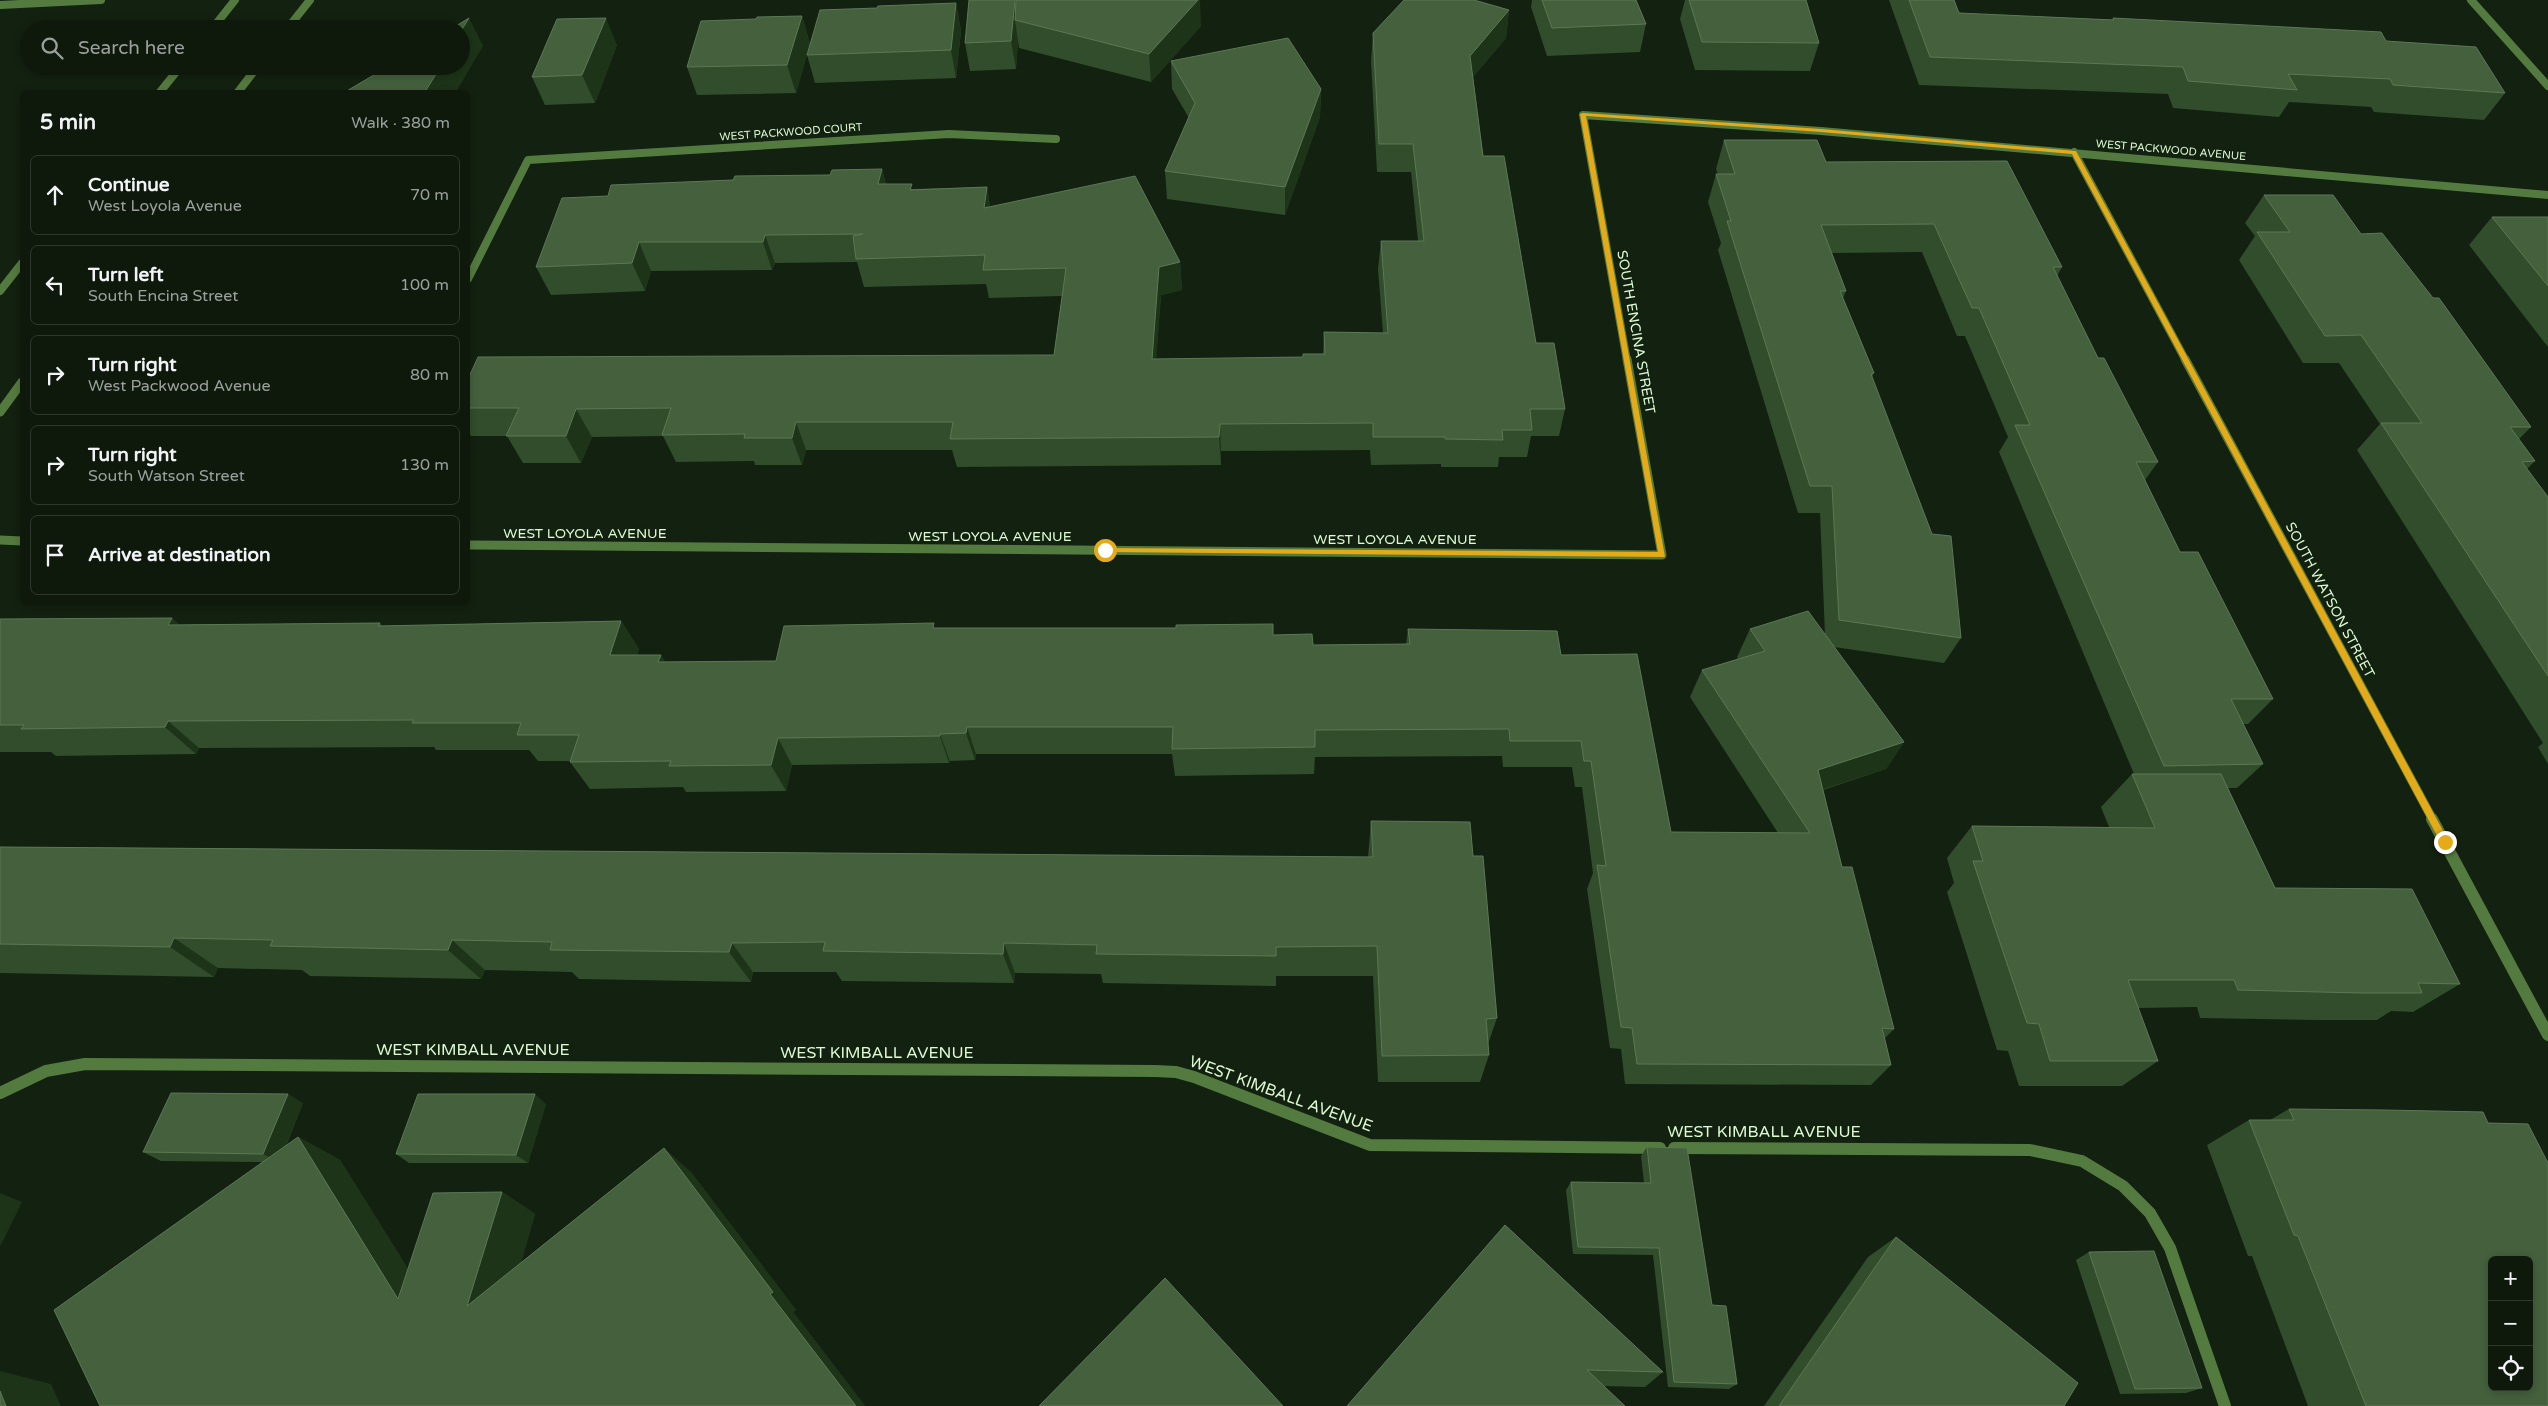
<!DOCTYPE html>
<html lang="en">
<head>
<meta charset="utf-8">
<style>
	:root { --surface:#0e190c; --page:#1c261a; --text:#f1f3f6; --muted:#9ba09d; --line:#2e382d }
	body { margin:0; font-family:"Varela Round",sans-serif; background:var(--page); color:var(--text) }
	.controls { position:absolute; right:15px; bottom:15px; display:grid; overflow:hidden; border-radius:8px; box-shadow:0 2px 8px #0003 }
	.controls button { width:45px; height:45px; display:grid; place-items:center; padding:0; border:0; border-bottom:1px solid var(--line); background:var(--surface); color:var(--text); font:25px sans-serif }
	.stop { position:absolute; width:15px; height:15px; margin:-11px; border:4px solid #e4aa17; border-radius:50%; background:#fff }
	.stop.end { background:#e4aa17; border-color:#fff; box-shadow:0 1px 5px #0008 }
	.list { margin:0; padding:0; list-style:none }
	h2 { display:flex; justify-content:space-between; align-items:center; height:65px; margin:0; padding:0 20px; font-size:21px }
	h2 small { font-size:16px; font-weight:400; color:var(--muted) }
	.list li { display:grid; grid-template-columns:32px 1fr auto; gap:15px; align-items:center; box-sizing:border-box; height:80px; margin:0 10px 10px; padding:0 10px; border:1px solid var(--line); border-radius:8px }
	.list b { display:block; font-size:19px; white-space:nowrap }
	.list p { margin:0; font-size:16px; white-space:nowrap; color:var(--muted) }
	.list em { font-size:16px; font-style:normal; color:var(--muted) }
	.icon { flex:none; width:28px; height:28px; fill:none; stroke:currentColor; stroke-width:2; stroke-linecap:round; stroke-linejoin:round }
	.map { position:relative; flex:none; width:2548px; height:1406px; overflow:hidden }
	.search { position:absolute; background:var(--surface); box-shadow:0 2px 8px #0003; left:20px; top:20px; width:450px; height:55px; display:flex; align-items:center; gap:12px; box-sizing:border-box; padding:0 18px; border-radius:28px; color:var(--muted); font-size:19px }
	.panel { position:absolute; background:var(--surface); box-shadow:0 2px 8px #0003; left:20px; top:90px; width:450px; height:515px; border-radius:8px }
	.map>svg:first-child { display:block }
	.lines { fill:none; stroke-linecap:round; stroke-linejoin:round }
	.minor-far2 { stroke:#547b3f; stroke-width:8 }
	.minor-far1 { stroke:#547b3f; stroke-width:9 }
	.minor { stroke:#547b3f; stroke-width:12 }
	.tertiary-far1 { stroke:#547b3f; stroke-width:8 }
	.tertiary { stroke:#547b3f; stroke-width:9 }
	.wall { fill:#314d2b }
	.shaded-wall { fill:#1d3418 }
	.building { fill:#44603d; stroke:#5c7855; fill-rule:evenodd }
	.route { fill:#e4aa17 }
	.labels { text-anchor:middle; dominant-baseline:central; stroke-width:4.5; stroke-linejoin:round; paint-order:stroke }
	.far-street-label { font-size:11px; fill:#defbd4; stroke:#132110 }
	.street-label { font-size:14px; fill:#defbd4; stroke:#132110 }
	.near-street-label { font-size:16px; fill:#defbd4; stroke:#132110 }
</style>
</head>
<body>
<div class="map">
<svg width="2548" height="1406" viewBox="0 0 2548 1406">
	<rect width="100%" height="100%" fill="#132110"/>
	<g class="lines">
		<!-- minor-far2 -->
		<path class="minor-far2" d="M2471,0L2548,86
			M0,5L101,0
			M2074,152L2186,361
			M468,279L528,160L949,134L1056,139
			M1627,361L1583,115L1821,131L2548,195"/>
		<!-- minor-far1 -->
		<path class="minor-far1" d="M2185,359L2433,820
			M0,540L22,541
			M468,545L1662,555L1627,359"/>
		<!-- minor -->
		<path class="minor" d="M2432,819L2548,1035
			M0,1093L46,1071L85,1064L1155,1071L1176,1072L1194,1077L1370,1145L1660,1148
			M1674,1148L2030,1150L2082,1161L2123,1186L2150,1213L2170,1248L2225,1406"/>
		<!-- tertiary-far1 -->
		<path class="tertiary-far1" d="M212,29L235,0
			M287,29L310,0
			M160,92L181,66
			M238,92L258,66
			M0,291L22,263"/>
		<!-- tertiary -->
		<path class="tertiary" d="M0,412L22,382"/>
	</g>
	<!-- wall -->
	<path class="wall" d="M969,0L1201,26L1151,82L1019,48L1018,41L1016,69L970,71L965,43Z
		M1532,0H1636L1646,24L1640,52L1547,56L1531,7Z
		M1685,0H1806L1819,43L1810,71L1695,70L1680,19Z
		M1889,0H1954L1959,13L2112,20L2113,18L2386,41L2505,93L2484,120L2374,112L2371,107L2289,102L2279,117L2173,108L2168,94L1919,85Z
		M956,3L961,31L956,78L815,83L807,55Z
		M1509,10L1506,38L1473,77L1483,156L1536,343L1565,409L1559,436H1531L1527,457H1499L1498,467H1441V464L1371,465L1370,450L1221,451V465L957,467L952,450H806L802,465H755L754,461L676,462L663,436L592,437L581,463H523L507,436H471L468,430V379L1054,355L1062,296L989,298L986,284L864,287L857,262L775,263L772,270L651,271L645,291L551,295L536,267L608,196L733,180L830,175L882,169L886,184L913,189L987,187L990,207L1180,262L1182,290L1161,295L1156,359L1303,357L1323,354L1324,332L1383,333L1378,269L1381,241H1418L1411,172H1377L1371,61L1373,33Z
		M802,16L810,44L796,93L697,95L687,67Z
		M617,45L595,103L545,105L532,77Z
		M1171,61L1321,89L1320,117L1285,215L1167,199L1165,171L1189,118L1172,89Z
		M1724,140L1826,162L2062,267L2057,276L2098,358L2158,462L2145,480L2180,552L2273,699L2248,724H2243L2263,764L2237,788H2228L2275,888L2460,984L2413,1012L2391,1011L2377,1020H2318L2200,1018L2197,1007L2138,1008L2158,1061L2122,1086H2019L2008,1051L1997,1050L1963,942L1947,892L1954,883L1947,858L1972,826L2109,827L2101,807L2132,774H2134L1999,452L2008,437L1965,336H1957L1922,252L1832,253L1846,291L1843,298L1874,373L1872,377L1961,638L1944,663L1834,647L1904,742L1886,769L1823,790L1842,867L1894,1029L1885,1038L1891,1065L1871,1085L1625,1084L1621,1049L1610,1048L1587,889L1593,873L1582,787H1575L1572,767H1503L1502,756L1315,757L1314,774L1175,776L1172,754H976L975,760L950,761L949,763L792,765L786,791L686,792L683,787L590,789L570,762V761H538L529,750H436L434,747L199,748L196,754L56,756L51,752H0V619L172,618L179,625L380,623L382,626L621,621L639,649L637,655H661L665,662L776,661L936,628L1273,635L1313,645L1406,644L1408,629L1561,655L1671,832L1778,833L1690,697L1702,670L1738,659L1737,657L1750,629L1825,635L1820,513H1798L1718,250L1721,243L1708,202L1716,174H1718L1716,169Z
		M2264,195L2361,234L2531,427L2519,439L2535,461L2527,469L2548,497V764L2538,747L2543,743L2357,450L2380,424L2339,363H2303L2239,260L2255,236L2245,223Z
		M2492,217H2548V347L2469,245Z
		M1371,821L1473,856L1497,1018L1488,1044L1489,1055L1480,1082H1378L1373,976H1276V986L1103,983L1101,974L1015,973L1014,983L842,981L836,972H753L751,982L579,979L572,972L485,970L481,979L310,976L302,970L218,968L214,977L0,973V847L1368,857Z
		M303,1103L286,1146L298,1137L340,1160L408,1269L502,1192L535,1214L521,1262L690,1171L796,1310L793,1312L865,1406H100L262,1162L161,1161L143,1152Z
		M546,1104L528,1163H409L396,1154Z
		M2289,1109L2488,1123L2548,1406H2308L2252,1256H2248L2207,1145L2249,1120H2270Z
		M1647,1147L1712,1305L1737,1384L1729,1389L1668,1387L1653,1255L1573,1254L1566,1190L1571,1182L1644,1183L1641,1156Z
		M1505,1225L1663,1372L1645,1387L1603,1386L1347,1406Z
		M1896,1237L2064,1406H1764L1868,1257Z
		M2089,1252L2202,1388L2186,1393L2120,1394L2076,1260Z"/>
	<!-- shaded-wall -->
	<path class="shaded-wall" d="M1015,0H1016L1015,20L1018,41L1016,69L1011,41Z
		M1198,0H1200L1201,26L1151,82L1149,54Z
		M956,3L961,31L956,78L951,50Z
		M1509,10L1506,38L1467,84L1470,56Z
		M802,16L810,44L796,93L787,65Z
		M469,18L483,46L456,92H425L441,66H461V31Z
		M606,18L617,45L595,103L582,75Z
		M1321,89L1320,117L1285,215V187Z
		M882,169L889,198L878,184Z
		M987,187L992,216L984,208Z
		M765,235L775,263L772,270L763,242Z
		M639,242L651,271L645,291L632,263Z
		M1180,262L1182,290L1161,295L1154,386L1152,359L1159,267Z
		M576,409L592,437L581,463L566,436Z
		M796,422L806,450L802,465L792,438Z
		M1220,424L1221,451V465L1219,437Z
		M172,618L201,646L168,625Z
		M621,621L639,649L628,682L610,655Z
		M661,655L677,682L658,662Z
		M168,721L199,748L196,754L165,727Z
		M967,727L976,754L975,760L966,733Z
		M940,734L950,761L949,763L940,736Z
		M778,738L792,765L786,791L771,765Z
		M1904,742L1886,769L1802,796L1818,770Z
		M174,938L218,968L214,977L170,947Z
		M452,940L485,970L481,979L448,950Z
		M732,943L753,972L751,982L729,952Z
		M1004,943L1015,973L1014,983L1003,954Z
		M288,1094L303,1103L279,1162L263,1154Z
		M535,1094L546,1104L528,1163L516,1155Z
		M298,1137L340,1160L438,1317L398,1299Z
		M664,1148L690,1171L796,1310L793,1312L865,1406H856L770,1294Z
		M502,1192L535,1214L504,1323L467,1306Z
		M0,1193L22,1202L1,1245H0Z
		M0,1371L51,1384L61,1406H6L0,1391Z"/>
	<!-- building -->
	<path class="building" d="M969,0H1015L1011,41L965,43Z
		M1016,0H1198L1149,54L1015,20Z
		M1404,0H1474L1509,10L1470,56L1483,156H1504L1536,343H1554L1565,409H1530L1532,430H1502L1503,440L1445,439V437H1373V423L1220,424L1219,437L950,439L953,422H796L792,438H744L745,434L662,435L671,408L576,409L566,436H506L519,408H468V379L478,357L1054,355L1066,268L983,270L985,255L856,259L853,236L863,234L765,235L763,242H639L632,263L536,267L562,198L608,196L611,185L733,180L735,176L830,175L832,170L882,169L878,184H912L910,190L987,187L984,208L1135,176L1180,262L1159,267L1152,359L1303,357V354H1325L1324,332L1388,333L1381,241H1424L1413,144H1379L1373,33Z
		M1542,0H1636L1646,24L1552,28Z
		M1689,0H1806L1819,43L1702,42Z
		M1909,0H1954L1959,13L2114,20L2113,18L2381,32L2386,41L2476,47L2505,93L2393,85L2390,79L2288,74L2297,90L2188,81L2183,67L1930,57Z
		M956,3L951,50L807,55L820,10L877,8L878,6Z
		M802,16L787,65L687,67L701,21L756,19L757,17Z
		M469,18L461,31V29H451Z
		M606,18L582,75L532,77L557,19Z
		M1288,38L1321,89L1285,187L1165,171L1195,103L1171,61Z
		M389,66H441L425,92H345Z
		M1724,140H1817L1826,162L2007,161L2062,267H2053L2098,358H2104L2158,462H2136L2180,552H2198L2273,699H2231L2263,764L2164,766L2015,425H2030L1979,308H1972L1934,224L1821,225L1846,291H1840L1874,373L1871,374L1932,534L1951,536L1961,638L1839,620L1832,486H1810L1764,339L1727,221H1731L1716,174H1735Z
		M2264,195H2333L2361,234L2382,233L2433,298H2439L2531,427H2510L2535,461L2522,462L2548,497V676L2381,423H2422L2361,335L2325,336L2257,232H2290Z
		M2492,217H2548V286Z
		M1808,611L1904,742L1818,770L1842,867H1852L1894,1029L1882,1028L1891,1065L1637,1064L1632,1028L1621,1027L1597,865L1606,866L1591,761H1584L1581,741H1510L1509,729L1315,730V747L1172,749L1173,727H967L966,733L940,734V736L778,738L771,765L669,766L671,761L570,762L579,735H517L521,723H412L414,720L168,721L165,727L21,729L24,725H0V619L172,618L168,625L380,623L378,626L621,621L610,655H661L658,662L776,661L784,626L934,623L933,628H1176V625L1273,624V635L1312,634L1313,645L1410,644L1408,629L1557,631L1561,655L1637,654L1671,832L1810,833L1702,670L1765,651L1750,629Z
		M2132,774H2221L2275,888L2412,889L2460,984L2418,983L2422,993H2361L2238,990L2234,980H2128L2158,1061H2050L2039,1024L2027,1023L1990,913L1973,861H1983L1972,826L2155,828Z
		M1371,821L1470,822L1473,856H1483L1497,1018L1486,1019L1489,1055L1382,1056L1377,946L1276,947V956L1096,954L1097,945L1004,943L1003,954L823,951L825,942L732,943L729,952L550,950L552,942L452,940L448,950L270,946L273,940L174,938L170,947L0,944V847L1373,857Z
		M171,1093L288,1094L263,1154L143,1152Z
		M418,1094H535L516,1155L396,1154Z
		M2289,1109L2384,1110L2483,1112L2488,1123L2528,1124L2548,1163V1406H2366L2298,1236L2294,1235L2249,1120H2294ZM2492,1260H2529V1387H2492Z
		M298,1137L398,1299L433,1193L502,1192L467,1306L664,1148L773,1292L770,1294L856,1406H100L54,1310Z
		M1647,1147L1687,1148L1712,1305L1726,1306L1737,1384L1674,1382L1659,1248L1578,1247L1571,1182L1651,1183Z
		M1505,1225L1663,1372L1587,1370L1625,1406H1347Z
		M1896,1237L2078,1383L2064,1406H1779Z
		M2154,1251L2202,1388L2135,1389L2089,1252Z
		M1165,1278L1283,1406H1039Z
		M0,1391L6,1406H0Z"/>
	<!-- route -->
	<path class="route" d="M1583,113L1821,129L2076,151L2448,840V845H2442L2072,154L1821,132L1586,116L1665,557L1102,552V548H1105L1658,552L1580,114Z"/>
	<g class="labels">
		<!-- far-street labels -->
		<g class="far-street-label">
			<text transform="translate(791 132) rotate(-4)">WEST PACKWOOD COURT</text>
			<text transform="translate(2171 150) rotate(5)">WEST PACKWOOD AVENUE</text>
		</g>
		<!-- street labels -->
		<g class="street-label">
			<text transform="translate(1636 332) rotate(80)">SOUTH ENCINA STREET</text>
			<text x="585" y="533">WEST LOYOLA AVENUE</text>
			<text x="990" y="536">WEST LOYOLA AVENUE</text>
			<text x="1395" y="539">WEST LOYOLA AVENUE</text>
			<text transform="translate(2330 600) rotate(62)">SOUTH WATSON STREET</text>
		</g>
		<!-- near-street labels -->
		<g class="near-street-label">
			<text x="473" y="1050">WEST KIMBALL AVENUE</text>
			<text x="877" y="1053">WEST KIMBALL AVENUE</text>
			<text transform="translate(1281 1094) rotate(20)">WEST KIMBALL AVENUE</text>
			<text x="1764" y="1132">WEST KIMBALL AVENUE</text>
		</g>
	</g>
</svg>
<div class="controls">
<button>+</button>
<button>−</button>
<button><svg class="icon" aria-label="locate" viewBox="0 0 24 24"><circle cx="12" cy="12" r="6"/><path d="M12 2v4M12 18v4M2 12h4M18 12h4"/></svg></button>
</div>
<div class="stop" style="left:1105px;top:550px"></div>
<div class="stop end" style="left:2445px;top:842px"></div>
<div class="search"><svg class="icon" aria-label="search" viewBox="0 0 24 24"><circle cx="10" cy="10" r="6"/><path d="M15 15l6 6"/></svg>Search here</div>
<section class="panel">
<h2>5 min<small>Walk · 380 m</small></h2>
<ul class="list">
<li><svg class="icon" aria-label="ahead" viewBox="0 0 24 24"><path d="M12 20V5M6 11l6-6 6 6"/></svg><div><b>Continue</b><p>West Loyola Avenue</p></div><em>70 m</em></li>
<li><svg class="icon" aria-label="left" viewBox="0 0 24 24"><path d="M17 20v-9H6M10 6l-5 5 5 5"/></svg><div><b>Turn left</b><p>South Encina Street</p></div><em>100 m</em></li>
<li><svg class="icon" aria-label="right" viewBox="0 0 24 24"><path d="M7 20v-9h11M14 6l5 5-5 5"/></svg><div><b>Turn right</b><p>West Packwood Avenue</p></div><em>80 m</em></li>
<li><svg class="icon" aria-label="right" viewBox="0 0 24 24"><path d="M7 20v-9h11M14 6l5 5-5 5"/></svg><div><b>Turn right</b><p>South Watson Street</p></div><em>130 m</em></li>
<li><svg class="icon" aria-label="arrive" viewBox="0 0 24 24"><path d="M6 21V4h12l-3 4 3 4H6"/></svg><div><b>Arrive at destination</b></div></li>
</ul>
</section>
</div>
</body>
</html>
